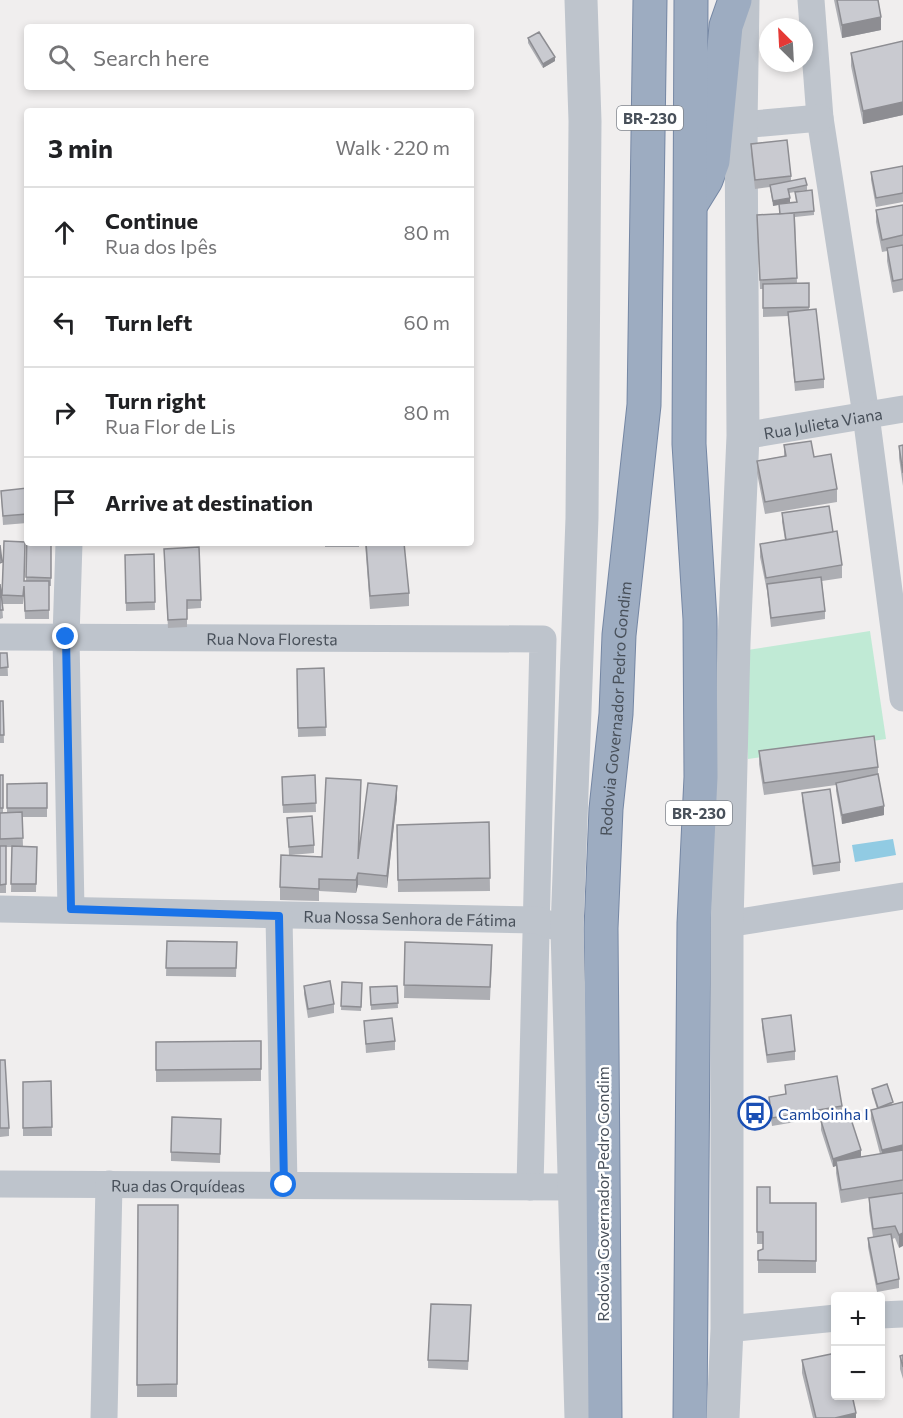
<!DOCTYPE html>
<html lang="en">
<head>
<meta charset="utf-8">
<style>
	:root { --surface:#fff; --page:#f2f2f2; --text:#202124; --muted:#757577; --line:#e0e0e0 }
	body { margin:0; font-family:Commissioner,sans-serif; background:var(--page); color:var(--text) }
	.controls { position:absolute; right:18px; bottom:18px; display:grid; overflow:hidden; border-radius:6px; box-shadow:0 3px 9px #0003 }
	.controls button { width:54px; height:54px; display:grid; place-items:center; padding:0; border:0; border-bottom:2px solid var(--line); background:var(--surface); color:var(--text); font:30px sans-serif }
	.compass { position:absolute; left:759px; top:18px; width:54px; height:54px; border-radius:50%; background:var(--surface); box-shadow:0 3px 9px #0003; rotate:336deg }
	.stop { position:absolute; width:18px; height:18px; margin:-14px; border:4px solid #1a73e8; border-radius:50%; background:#fff }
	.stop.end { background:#1a73e8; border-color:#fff; box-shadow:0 2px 6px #0008 }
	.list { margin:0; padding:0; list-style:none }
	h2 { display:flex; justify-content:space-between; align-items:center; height:78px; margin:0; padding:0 24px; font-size:26px }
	h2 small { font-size:20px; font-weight:400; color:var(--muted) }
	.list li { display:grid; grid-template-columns:39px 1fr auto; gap:18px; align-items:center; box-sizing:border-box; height:90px; padding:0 24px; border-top:2px solid var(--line) }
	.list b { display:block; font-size:22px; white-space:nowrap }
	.list p { margin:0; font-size:20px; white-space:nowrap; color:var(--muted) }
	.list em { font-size:20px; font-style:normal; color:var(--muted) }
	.icon { flex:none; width:33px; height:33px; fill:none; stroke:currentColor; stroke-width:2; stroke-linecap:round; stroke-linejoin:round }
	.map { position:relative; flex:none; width:903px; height:1418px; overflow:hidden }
	.search { position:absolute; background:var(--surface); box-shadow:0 3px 9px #0003; left:24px; top:24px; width:450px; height:66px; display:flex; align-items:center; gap:15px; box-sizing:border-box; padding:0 21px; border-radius:6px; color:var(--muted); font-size:22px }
	.panel { position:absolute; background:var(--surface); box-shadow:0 3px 9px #0003; left:24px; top:108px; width:450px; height:438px; border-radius:6px }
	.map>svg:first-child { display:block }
	.green { fill:#c0ead5 }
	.water { fill:#91cbe3 }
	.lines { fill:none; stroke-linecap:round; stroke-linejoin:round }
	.trunk-casing { stroke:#7587a4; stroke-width:35 }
	.minor { stroke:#bec4cc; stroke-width:27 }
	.tertiary { stroke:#bec4cc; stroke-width:33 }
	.trunk { stroke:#9dacc1; stroke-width:33 }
	.wall { fill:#adaeb3; fill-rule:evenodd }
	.shaded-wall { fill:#8d8d92 }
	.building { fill:#c9cad0; stroke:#8d8d92; stroke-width:1.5 }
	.route { stroke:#1a73e8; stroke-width:8 }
	.labels { text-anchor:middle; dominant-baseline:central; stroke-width:5; stroke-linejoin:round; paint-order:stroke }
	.shield { fill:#fff; stroke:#7f848c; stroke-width:1.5 }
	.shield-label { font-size:15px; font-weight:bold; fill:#48505a }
	.street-label { font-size:16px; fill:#48505a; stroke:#fff }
	.transit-label { font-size:16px; fill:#164399; stroke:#fff; text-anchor:start }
</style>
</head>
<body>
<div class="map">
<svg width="903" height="1418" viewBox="0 0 903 1418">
	<rect width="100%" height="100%" fill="#f0eeee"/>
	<!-- green -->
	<path class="green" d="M870,631L886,739L748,759L741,651Z"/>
	<!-- water -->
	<path class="water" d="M893,839L896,855L855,862L852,845Z"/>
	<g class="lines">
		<!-- trunk casing -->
		<g class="trunk-casing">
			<g id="trunk">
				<path d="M693,201L706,180L713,161L726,26L735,0"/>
				<path id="s5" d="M605,1418L601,928L606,809L616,714L619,635L644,405L650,0"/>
				<path d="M690,1418L694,923L701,777L700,619L689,444L691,0"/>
			</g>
		</g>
		<!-- minor -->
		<g class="minor">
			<path d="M811,0L820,118L866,415L903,698"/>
			<path d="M741,125L820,118"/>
			<path id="s1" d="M743,436L903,409"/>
			<path d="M69,543L66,637L71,910"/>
			<path id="s2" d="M0,637L543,639L530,1187"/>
			<path id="s3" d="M0,909L538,920L553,926"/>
			<path d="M279,916L284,1185"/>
			<path d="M727,924L903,896"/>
			<path id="s4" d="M0,1184L573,1187"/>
			<path d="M880,1315L903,1314"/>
			<path d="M727,1329L836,1318"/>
			<path d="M104,1418L109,1184"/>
		</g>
		<!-- tertiary -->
		<path class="tertiary" d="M581,1418L567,930L582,518L585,121L581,0
			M723,1418L727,1329V924L734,643L743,436L741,125L743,0"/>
		<!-- trunk -->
		<use href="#trunk" class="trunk"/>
	</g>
	<!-- wall -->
	<path class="wall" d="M834,0H878L881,30L842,38Z
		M528,38L555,61L543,68L528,43Z
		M903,41V115L863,124L851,66V53Z
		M751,144L791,176V181L807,185V190L798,191L814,211V215L795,217L797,283H809V309L824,379V388L795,391L788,316L763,317V289H760L757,223L779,214V205L773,206L770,187L755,189L751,153ZM795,192L796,202L784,204L790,202L789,193Z
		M903,166V202L876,207L871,180V172Z
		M903,205V291L893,293L887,261V251L882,252L876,222V210Z
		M784,445L814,457L837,489V502L765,514L757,473V461L784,456Z
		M903,445V486L899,458V446Z
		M27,488V523L3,525L1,491Z
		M782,513L833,532L842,565V578L822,581L825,611V619L771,627L767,591L760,557V544L785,540L782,522Z
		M27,534L51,543V586H49V619H25L24,595L23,604H2L3,618L0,619V584L2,600L4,541L24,581H26Z
		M325,543H359V547H325Z
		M365,543H404L409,593V606L370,609Z
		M154,554L155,610L126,611L125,555Z
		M164,557L201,600V608L187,609V627L168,628Z
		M0,653H7L8,676H0Z
		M324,668L326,736L298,737L297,669Z
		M0,701H3L4,743H0Z
		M759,751L878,767V775L884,815L842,824L836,791V785L764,795L759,764Z
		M0,775H3V813L7,812V784L47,783V817H22L23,846L37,847L36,892H11L12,847H6V893H0Z
		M315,775L316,812L283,813L282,786Z
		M361,793L359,854L397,798L387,888L358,885L356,893L319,891V901L280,900V887L289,855L287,818L314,845V853L291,855L322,857Z
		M802,793L840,862V871L813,875L802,801Z
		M489,822L490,891L398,892L397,825Z
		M167,941L237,942L236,977L166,976Z
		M405,942L492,957L490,1000L404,998Z
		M342,982L362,983L361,1011L341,1010Z
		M304,986L334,1004V1013L308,1018L304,994Z
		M397,986L398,1008L371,1010L370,987Z
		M762,1019L795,1051V1060L767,1063L762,1027Z
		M364,1021L395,1041V1050L366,1053Z
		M261,1041V1081L156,1082V1042Z
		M0,1060L9,1128V1136L0,1137Z
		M51,1081L52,1136H23V1082Z
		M785,1085L842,1106V1114L772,1126L769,1105V1097L785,1094Z
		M872,1089L893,1104L903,1102V1193L882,1196L903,1193L899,1248L895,1238L892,1239L899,1279V1288L877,1292L868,1247V1238L873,1237L869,1211V1198L841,1203L836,1173V1166L833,1167L821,1130V1121L861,1157L880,1154L871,1119V1110L877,1109L872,1093Z
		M221,1127L220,1163L171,1161V1152Z
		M757,1187L770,1203H816V1273H758V1251L763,1249V1244H757Z
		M138,1205H178L177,1397H137Z
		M471,1305L468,1370L428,1368V1360Z
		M903,1355V1379L900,1369V1356Z
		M802,1360L836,1395L856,1418H813L802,1373Z"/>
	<!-- shaded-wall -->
	<path class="shaded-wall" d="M881,17V30L842,38V25Z
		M555,57V61L543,68V64Z
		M903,102V115L863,124V111Z
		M790,198V202L773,206V201Z
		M397,786V798L387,888V876Z
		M884,806V815L842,824V815Z
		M358,873V885L356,893V880Z
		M903,1145V1153L882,1159V1150Z
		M861,1150V1158L836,1161V1166L833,1167V1159Z
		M903,1233V1246L899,1248V1235Z
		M856,1413V1418H835Z"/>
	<!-- building -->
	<path class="building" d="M837,0H878L881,17L842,25Z
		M539,32L555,57L543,64L528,38Z
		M903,41V102L863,111L851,53Z
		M787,140L791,176L755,180L751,144Z
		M903,166V193L876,198L871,172Z
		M805,178L807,185L788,189L790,198L773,201L770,185Z
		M812,190L814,211L780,214L779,204L797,202L795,192Z
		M903,205V235L882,240L876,210Z
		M794,213L797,278L760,280L757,215Z
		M903,245V279L893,281L887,248Z
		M809,283V307L763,308V284Z
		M816,309L824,379L795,382L788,312Z
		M811,441L814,457L831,454L837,489L765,502L757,461L786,456L784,445Z
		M903,445V473L899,446Z
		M27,488V514L3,516L1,491Z
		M829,506L833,532L786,540L782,513Z
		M837,531L842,565L766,578L760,544Z
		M27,534V543H51V578L26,577Z
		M4,541L25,542L24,581H49V610L25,611L24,586L23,596L2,595Z
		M366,543H404L409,593L370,596Z
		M0,545L2,562L0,563Z
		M199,547L201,600H187V619L168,620L164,549Z
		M154,554L155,602L126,603L125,555Z
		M821,577L825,611L771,618L767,584Z
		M0,584L3,610H0Z
		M0,653H7L8,667L0,668Z
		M324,668L326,727L298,728L297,669Z
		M0,701H3L4,735H0Z
		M874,736L878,767L764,783L759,751Z
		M878,774L884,806L842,815L836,783Z
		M0,775H3V808H0Z
		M315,775L316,803L283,805L282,777Z
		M326,778L361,780L358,859L368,783L397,786L387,876L358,873L356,880L319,879V889L280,887L281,855L322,857Z
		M47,783V808H7V784Z
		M830,789L840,862L813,866L802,793Z
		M22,812L23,838L0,839V813Z
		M312,816L314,845L289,847L287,818Z
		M489,822L490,878L398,880L397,825Z
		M0,846H6V884L0,885Z
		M12,846L37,847L36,884H11Z
		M167,941L237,942L236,968H166Z
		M405,942L492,945L490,987L404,985Z
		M330,981L334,1004L308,1009L304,986Z
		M342,982L362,983L361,1007L341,1006Z
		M397,986L398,1003L371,1005L370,987Z
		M791,1015L795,1051L767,1055L762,1019Z
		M392,1018L395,1041L366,1044L364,1021Z
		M261,1041V1069L156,1070V1042Z
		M0,1060H5L9,1128H0Z
		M837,1076L842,1106L772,1118L769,1097L786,1094L785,1085Z
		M51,1081L52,1127L23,1128V1082Z
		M887,1084L893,1102L878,1108L872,1089Z
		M903,1102V1145L882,1150L871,1110Z
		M849,1113L861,1150L833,1159L821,1121Z
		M172,1117L221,1119L220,1154L171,1152Z
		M903,1150V1180L841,1190L836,1161Z
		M757,1187H770V1203H816V1261L758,1260V1251L763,1249V1232H757Z
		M903,1193V1233L899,1235L895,1226L873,1229L869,1198Z
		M138,1205H178L177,1384L137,1385Z
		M891,1234L899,1279L877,1284L868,1238Z
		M431,1304L471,1305L468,1361L428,1360Z
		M836,1353V1395H852L856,1413L835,1418H816L802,1360Z
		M903,1355V1367L900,1356Z"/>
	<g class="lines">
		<!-- route -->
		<path class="route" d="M66,637L71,909L279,916L284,1185"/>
	</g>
	<!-- icons -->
	<defs>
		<g id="bus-ring" transform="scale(1.725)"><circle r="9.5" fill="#fff" stroke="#1a4fb4" stroke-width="1.5"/><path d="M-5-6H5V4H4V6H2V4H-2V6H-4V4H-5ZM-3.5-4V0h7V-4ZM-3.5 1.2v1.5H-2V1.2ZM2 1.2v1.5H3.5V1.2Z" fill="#1a4fb4"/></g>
	</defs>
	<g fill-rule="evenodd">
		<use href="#bus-ring" x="755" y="1113"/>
	</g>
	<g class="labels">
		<!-- shield labels -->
		<g class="shield">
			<rect x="617" y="106" width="66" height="24" rx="4.5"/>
			<rect x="666" y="801" width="66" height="24" rx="4.5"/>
		</g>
		<g class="shield-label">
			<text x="650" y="118">BR-230</text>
			<text x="699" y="813">BR-230</text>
		</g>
		<!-- street labels -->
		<g class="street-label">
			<text stroke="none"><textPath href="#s1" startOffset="81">Rua Julieta Viana</textPath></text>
			<text stroke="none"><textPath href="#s2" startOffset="272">Rua Nova Floresta</textPath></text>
			<text stroke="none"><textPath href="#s5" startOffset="710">Rodovia Governador Pedro Gondim</textPath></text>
			<text stroke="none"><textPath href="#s3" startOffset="410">Rua Nossa Senhora de Fátima</textPath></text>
			<text stroke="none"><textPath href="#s4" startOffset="178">Rua das Orquídeas</textPath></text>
			<text transform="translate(602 1194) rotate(-90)">Rodovia Governador Pedro Gondim</text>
		</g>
		<!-- transit labels -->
		<g class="transit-label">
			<text x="778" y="1113">Camboinha I</text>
		</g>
	</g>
</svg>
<div class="controls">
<button>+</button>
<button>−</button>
</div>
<svg class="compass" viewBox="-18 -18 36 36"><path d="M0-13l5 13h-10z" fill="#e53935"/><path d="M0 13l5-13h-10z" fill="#757577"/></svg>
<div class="stop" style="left:284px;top:1185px"></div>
<div class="stop end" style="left:66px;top:637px"></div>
<div class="search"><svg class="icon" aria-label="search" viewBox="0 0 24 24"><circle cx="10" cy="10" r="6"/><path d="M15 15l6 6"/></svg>Search here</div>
<section class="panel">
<h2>3 min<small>Walk · 220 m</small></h2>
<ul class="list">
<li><svg class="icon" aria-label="ahead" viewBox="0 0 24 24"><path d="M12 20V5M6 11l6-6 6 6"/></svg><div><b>Continue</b><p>Rua dos Ipês</p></div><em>80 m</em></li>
<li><svg class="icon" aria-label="left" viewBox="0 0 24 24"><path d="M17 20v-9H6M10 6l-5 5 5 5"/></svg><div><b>Turn left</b></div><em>60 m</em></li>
<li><svg class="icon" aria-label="right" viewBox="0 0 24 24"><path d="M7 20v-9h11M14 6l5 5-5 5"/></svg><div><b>Turn right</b><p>Rua Flor de Lis</p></div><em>80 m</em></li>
<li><svg class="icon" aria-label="arrive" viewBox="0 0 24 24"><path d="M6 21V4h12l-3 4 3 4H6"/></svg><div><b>Arrive at destination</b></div></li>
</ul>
</section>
</div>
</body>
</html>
